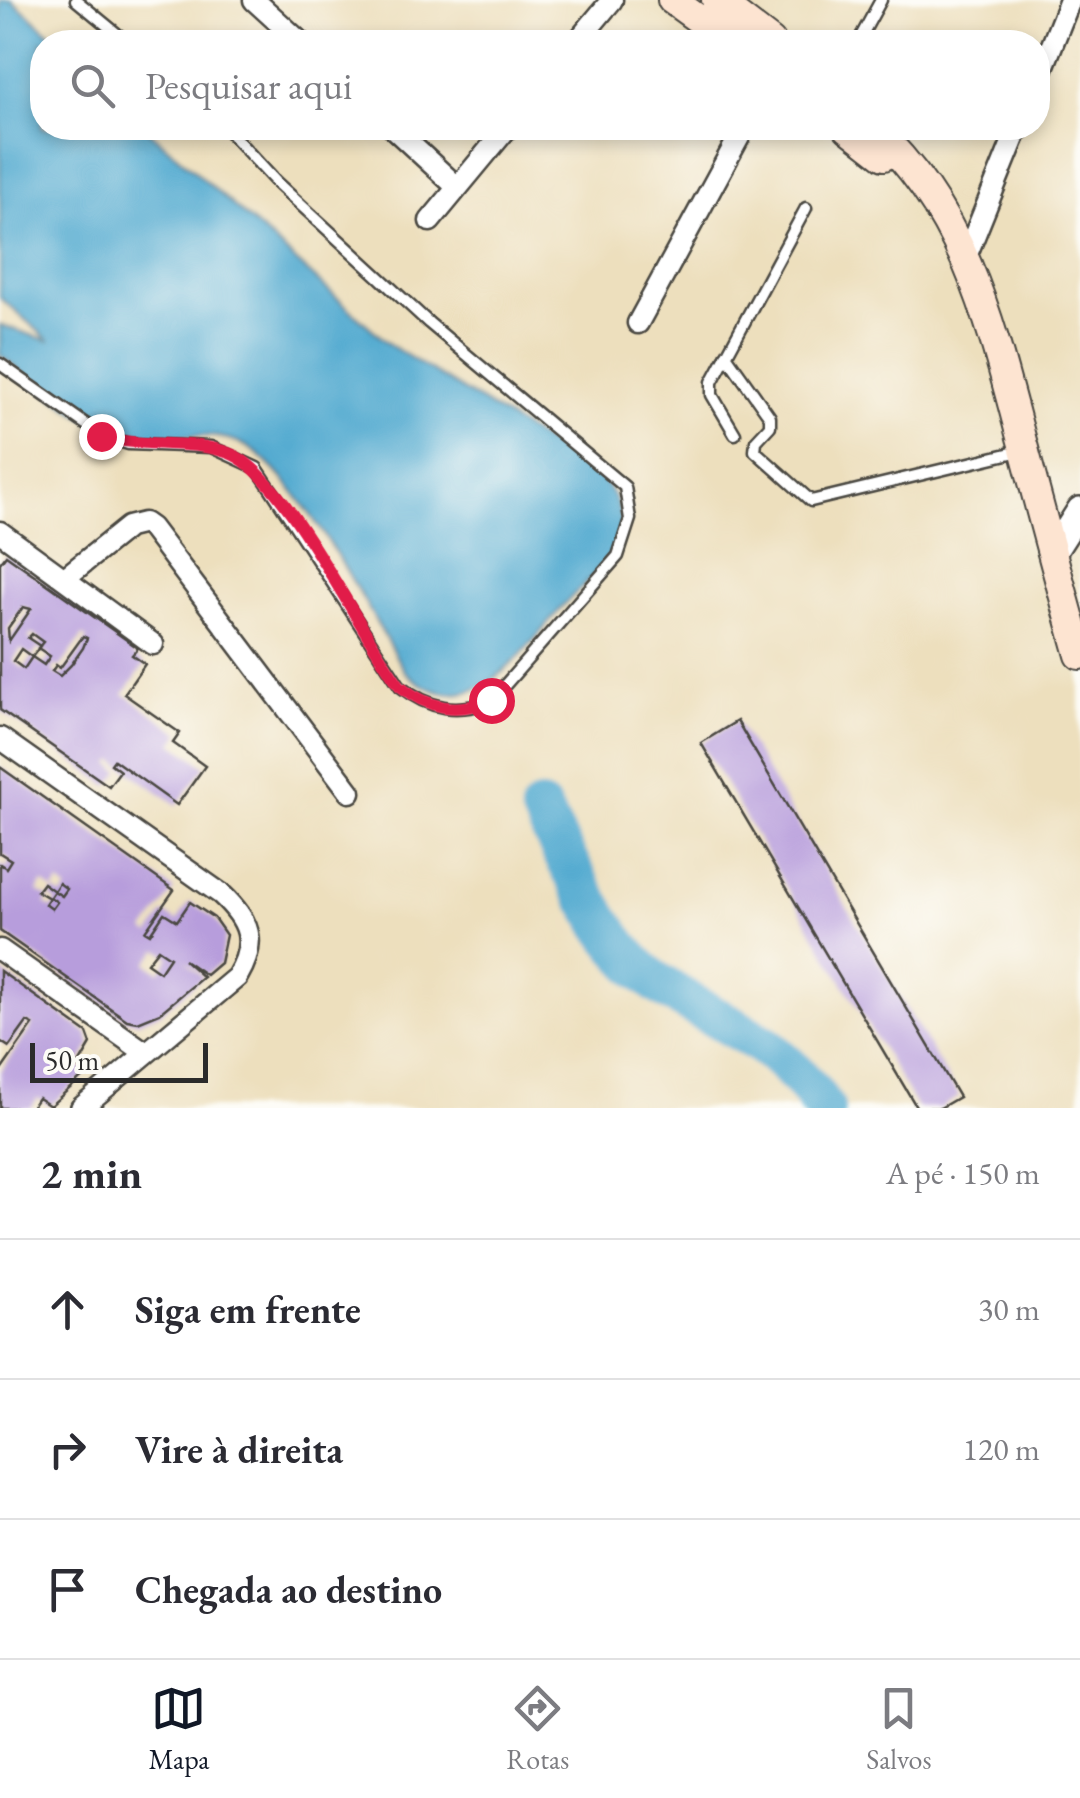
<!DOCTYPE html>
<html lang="pt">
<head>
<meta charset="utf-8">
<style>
	:root { --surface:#fff; --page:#f7f7f7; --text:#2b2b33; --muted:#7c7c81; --line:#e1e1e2; --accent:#111827 }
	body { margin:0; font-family:"EB Garamond",serif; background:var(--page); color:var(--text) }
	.scale { position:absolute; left:30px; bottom:25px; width:178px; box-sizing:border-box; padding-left:10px; border:5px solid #2b2b2b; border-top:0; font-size:28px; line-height:35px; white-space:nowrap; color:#2b2b2b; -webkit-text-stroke:8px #fdfcf7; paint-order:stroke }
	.stop { position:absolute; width:30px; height:30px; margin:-22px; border:8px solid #e11d48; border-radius:50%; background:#fff }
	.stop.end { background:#e11d48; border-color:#fff; box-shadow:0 2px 10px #0008 }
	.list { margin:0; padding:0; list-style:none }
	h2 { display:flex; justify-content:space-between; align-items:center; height:130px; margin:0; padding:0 40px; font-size:42px }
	h2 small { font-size:32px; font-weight:400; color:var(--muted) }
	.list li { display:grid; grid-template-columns:65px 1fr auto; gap:30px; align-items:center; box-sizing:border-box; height:140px; padding:0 40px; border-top:2px solid var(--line) }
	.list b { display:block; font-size:38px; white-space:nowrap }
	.list em { font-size:32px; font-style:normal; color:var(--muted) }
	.icon { flex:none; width:55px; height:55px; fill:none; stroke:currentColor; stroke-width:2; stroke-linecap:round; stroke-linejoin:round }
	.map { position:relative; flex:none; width:1080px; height:1108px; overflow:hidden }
	.search { position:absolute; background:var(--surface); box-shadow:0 5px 15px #0003; left:30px; right:30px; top:30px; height:110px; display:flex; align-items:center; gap:25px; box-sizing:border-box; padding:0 35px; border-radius:40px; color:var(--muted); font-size:38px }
	.sheet { height:550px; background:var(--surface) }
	nav { display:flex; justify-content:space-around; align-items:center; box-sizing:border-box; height:140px; border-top:2px solid var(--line); background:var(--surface); font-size:28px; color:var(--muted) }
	nav a { display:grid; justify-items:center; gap:5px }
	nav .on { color:var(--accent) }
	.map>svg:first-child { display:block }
	.water { fill:#53aad0; stroke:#3f6a7e; stroke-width:2.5 }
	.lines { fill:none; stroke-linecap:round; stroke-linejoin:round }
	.river { stroke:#53aad0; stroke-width:42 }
	.building { fill:#b79ddc; fill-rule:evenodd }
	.service-casing { stroke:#484641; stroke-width:15 }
	.minor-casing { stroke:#484641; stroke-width:25 }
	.tertiary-casing { stroke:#484641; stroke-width:30 }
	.secondary-casing { stroke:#484641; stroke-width:32 }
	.service { stroke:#fff; stroke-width:10 }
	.minor { stroke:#fff; stroke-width:20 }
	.tertiary { stroke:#fff; stroke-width:25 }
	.secondary { stroke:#fde4d1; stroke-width:28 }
	.route { stroke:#e11d48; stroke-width:12 }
</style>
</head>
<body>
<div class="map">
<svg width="1080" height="1108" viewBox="0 0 1080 1108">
	<rect width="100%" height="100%" fill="#fdfcf7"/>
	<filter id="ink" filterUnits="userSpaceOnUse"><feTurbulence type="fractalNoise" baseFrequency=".01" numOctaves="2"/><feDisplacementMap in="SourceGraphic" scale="20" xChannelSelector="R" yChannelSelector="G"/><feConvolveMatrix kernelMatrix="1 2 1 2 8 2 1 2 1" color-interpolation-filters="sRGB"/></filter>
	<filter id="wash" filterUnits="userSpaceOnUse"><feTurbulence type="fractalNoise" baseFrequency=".0048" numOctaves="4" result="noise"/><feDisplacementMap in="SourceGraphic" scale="40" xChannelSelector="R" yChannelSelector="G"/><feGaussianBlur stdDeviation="2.25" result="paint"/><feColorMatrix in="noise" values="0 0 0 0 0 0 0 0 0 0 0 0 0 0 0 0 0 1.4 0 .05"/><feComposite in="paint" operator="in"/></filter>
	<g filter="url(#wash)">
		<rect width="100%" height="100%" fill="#eddfbd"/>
		<!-- water -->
		<path class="water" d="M0,0H12L60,42H42V128H146L390,345L599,475C614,493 627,515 618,539C610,564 581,586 564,605C521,653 472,732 405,672C371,616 298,470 242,444C207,428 166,442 129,435C80,425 39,384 0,355V325L50,341L0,298Z"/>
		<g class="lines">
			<!-- river -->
			<path class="river" d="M541,810C569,863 605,946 655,981C722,1028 772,1033 824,1108"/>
		</g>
		<g id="blocks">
			<!-- building -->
			<path class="building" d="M6,555L138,648L132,655L145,664L124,694L180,733L173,743L205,766L177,805L114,760L111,764L120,771L109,786L0,710V563ZM23,607L31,609L9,641L8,628ZM32,634L43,642L38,648L50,656L44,665L32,657L24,669L13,661L21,649L32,657L40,646L28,638ZM83,636L87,638L83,648L71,665L60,676L52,671L56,665L60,668Z
				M737,721L959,1097L940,1108H917L701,743Z
				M0,767L174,890L145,931L150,934L164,913L177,921L190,902L214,918L226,935L220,963L206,975L184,960L203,977L160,1013L138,1022L127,1020L0,931V864L6,868L11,860L0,853ZM43,883L54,891L59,883L67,889L62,896L54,891L50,897L57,902L52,909L45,904L49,898L37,891ZM158,949L170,957L160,972L147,963Z
				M0,971L87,1033L91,1044L78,1066L87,1073L50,1106L38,1098L31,1108H0V1072L33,1025L27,1022L9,1047L0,1041Z"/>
		</g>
	</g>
	<g filter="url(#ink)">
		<use href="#blocks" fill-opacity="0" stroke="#484641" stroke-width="2.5"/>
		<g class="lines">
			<!-- service casing -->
			<g class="service-casing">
				<path id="service" d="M76,0L127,42
					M858,42L881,0
					M726,355L770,417V426L756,441L755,451L811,501L1024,450
					M0,364L101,435L128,444L211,447L257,468L400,686C429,709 457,714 491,701L618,556L630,519L625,487L429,323L276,182L226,128
					M735,434L712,395V382L806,208"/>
			</g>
			<!-- minor casing -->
			<g class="minor-casing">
				<path id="minor" d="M254,0L300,42
					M577,42L612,0
					M1038,80L1070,0
					M393,128L457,187
					M430,221L507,128
					M967,254L1018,128
					M638,323L744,128
					M0,532L153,644
					M66,577L128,527L144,523L151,528L350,792
					M0,738L221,894C250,921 258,942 237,977L81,1108
					M0,950L146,1053"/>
			</g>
			<!-- tertiary casing -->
			<g class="tertiary-casing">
				<path id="tertiary" d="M1052,554L1080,510"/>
			</g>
			<!-- secondary casing -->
			<g class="secondary-casing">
				<path id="secondary" d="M672,0L730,42
					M716,0L771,42
					M848,128L884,156
					M873,128C966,214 991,324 1022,441C1041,512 1060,584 1080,655"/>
			</g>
			<!-- service -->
			<use href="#service" class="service"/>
			<!-- minor -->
			<use href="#minor" class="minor"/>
			<!-- tertiary -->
			<use href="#tertiary" class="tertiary"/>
			<!-- secondary -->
			<use href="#secondary" class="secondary"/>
		</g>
	</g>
	<g class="lines" filter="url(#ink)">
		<!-- route -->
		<path class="route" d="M101,436C143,449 189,438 229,453C286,474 359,632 400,686C429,709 457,714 491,700"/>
	</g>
</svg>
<div class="scale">50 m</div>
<div class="stop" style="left:491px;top:700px"></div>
<div class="stop end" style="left:101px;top:436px"></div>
<div class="search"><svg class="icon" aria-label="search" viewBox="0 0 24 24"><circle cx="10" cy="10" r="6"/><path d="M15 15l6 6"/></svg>Pesquisar aqui</div>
</div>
<section class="sheet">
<h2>2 min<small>A pé · 150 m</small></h2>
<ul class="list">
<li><svg class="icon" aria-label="ahead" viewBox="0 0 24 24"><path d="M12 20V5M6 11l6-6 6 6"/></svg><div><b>Siga em frente</b></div><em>30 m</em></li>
<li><svg class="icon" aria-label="right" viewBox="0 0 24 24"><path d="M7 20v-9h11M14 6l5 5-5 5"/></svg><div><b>Vire à direita</b></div><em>120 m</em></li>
<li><svg class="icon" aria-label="arrive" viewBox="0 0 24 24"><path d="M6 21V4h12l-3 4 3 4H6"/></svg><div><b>Chegada ao destino</b></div></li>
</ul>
</section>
<nav>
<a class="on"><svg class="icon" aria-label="map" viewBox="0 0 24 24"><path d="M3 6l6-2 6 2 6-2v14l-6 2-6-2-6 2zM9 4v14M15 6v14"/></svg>Mapa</a>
<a><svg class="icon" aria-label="directions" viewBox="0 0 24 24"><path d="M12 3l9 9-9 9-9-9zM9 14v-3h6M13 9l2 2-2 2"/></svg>Rotas</a>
<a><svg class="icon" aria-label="saved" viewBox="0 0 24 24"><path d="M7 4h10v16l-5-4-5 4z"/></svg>Salvos</a>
</nav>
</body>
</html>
